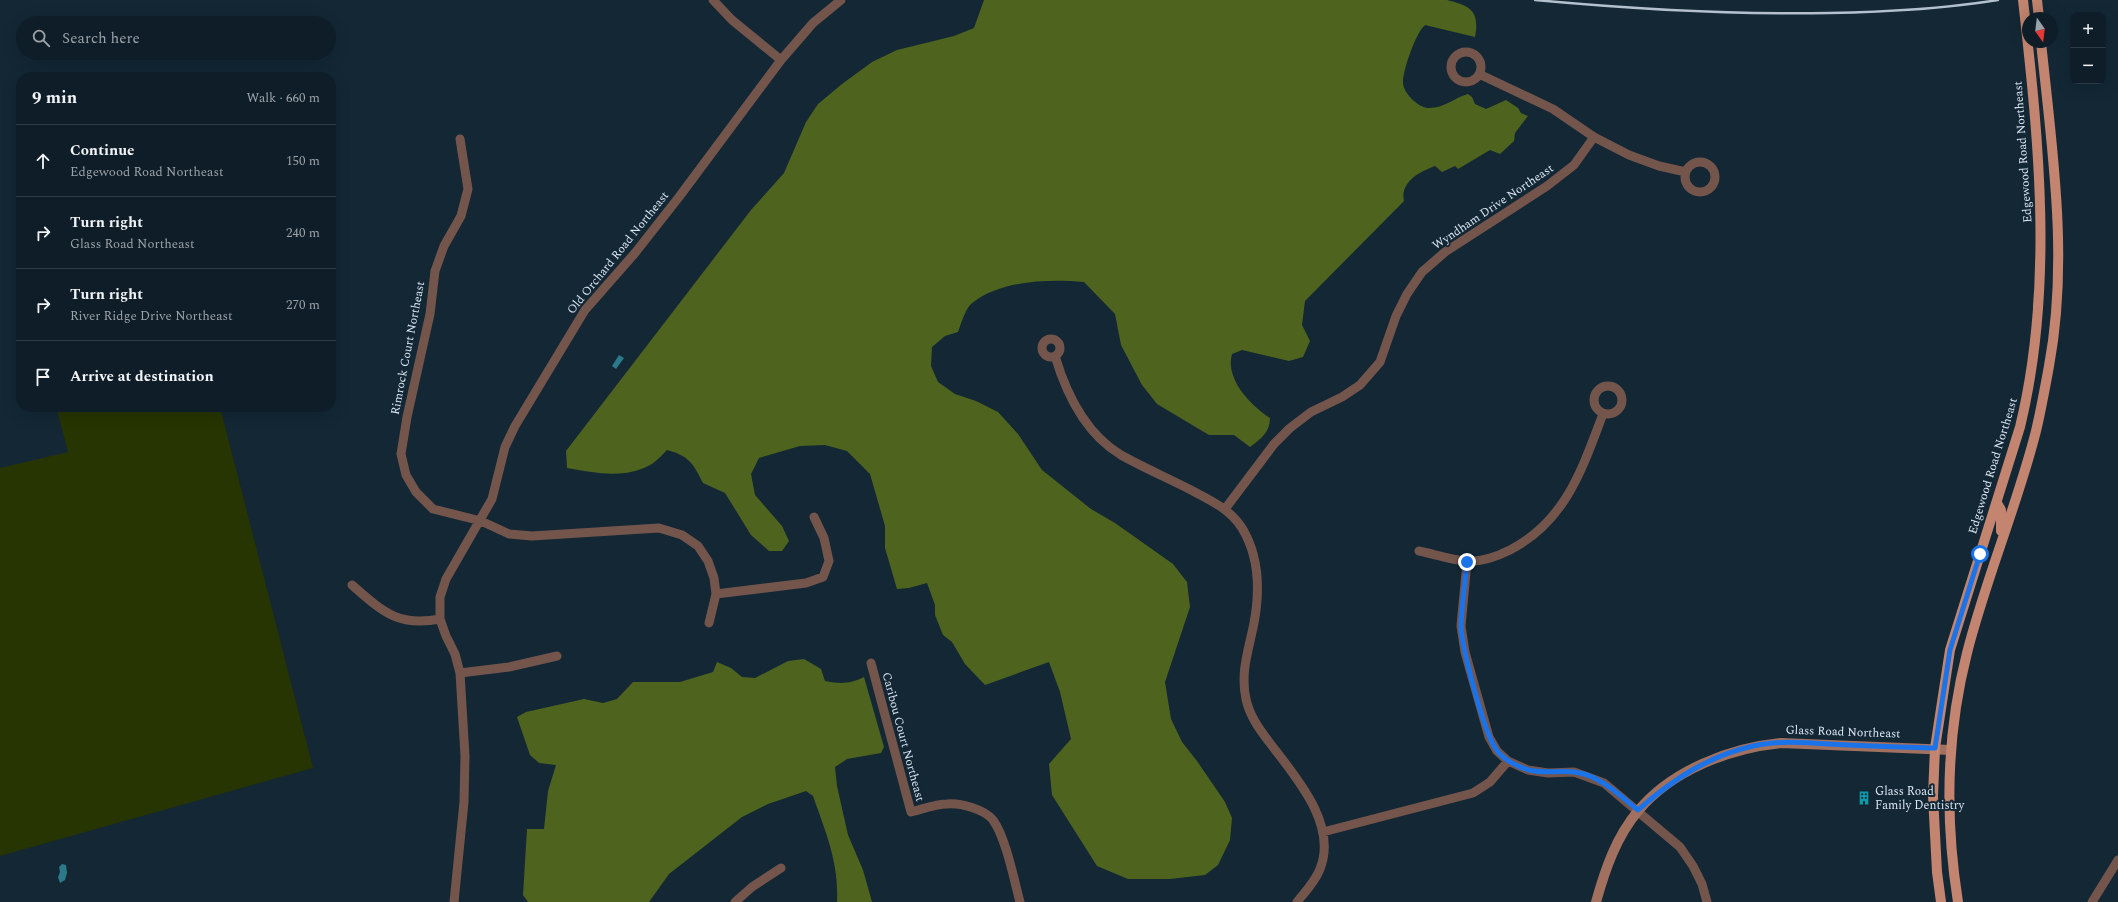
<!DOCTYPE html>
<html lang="en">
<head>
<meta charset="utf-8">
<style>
	:root { --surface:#0e1d28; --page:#172630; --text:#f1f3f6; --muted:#9ba2a8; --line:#2e3b45 }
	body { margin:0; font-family:Spectral,serif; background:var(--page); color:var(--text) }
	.controls { position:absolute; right:12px; top:12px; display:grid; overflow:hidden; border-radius:8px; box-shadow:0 4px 16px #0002 }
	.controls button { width:36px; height:36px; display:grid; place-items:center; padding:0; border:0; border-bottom:1px solid var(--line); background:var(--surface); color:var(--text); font:20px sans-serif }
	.compass { position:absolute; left:2022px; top:12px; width:36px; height:36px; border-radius:50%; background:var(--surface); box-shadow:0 4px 16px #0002; rotate:166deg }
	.stop { position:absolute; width:12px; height:12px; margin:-9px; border:3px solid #1a73e8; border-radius:50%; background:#fff }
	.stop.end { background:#1a73e8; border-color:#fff; box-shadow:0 1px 4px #0008 }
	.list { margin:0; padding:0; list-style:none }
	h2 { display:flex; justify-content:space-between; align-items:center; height:52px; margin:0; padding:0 16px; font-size:17px }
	h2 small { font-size:13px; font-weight:400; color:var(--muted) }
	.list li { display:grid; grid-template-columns:26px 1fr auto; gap:12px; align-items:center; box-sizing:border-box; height:72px; padding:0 16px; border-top:1px solid var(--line) }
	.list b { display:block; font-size:15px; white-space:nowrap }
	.list p { margin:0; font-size:13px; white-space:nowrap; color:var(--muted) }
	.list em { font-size:13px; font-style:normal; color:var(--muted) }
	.icon { flex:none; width:22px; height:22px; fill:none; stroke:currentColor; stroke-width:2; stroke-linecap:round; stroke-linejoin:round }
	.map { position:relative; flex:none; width:2118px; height:902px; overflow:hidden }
	.search { position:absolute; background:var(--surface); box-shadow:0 4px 16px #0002; left:16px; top:16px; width:320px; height:44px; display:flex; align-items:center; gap:10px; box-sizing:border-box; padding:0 14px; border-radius:22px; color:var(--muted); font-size:15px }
	.panel { position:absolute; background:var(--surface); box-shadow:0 4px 16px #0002; left:16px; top:72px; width:320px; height:340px; border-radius:16px }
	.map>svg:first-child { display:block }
	.green { fill:#263501 }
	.forest { fill:#4e641e }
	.water { fill:#2b798a }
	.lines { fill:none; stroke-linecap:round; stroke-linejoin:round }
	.street { stroke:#74554b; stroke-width:9 }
	.secondary { stroke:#a1705f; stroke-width:10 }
	.primary { stroke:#c3856f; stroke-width:10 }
	.rail { stroke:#b3c1cc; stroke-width:2.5 }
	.route { stroke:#1a73e8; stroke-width:5 }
	.labels { text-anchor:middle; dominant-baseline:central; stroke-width:4; stroke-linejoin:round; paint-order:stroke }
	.street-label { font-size:12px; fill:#dbe7f1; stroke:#132735 }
	.poi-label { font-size:12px; fill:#dbe7f1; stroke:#132735; text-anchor:start }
</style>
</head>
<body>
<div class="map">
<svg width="2118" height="902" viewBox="0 0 2118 902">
	<rect width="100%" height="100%" fill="#132735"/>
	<!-- green -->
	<path class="green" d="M56,407H220L313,768L0,856V468L68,452Z"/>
	<!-- forest -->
	<path class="forest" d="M984,0H1447C1470,6 1480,10 1475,37L1425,25C1416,32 1403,70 1403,82C1403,93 1417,106 1427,108C1444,109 1453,98 1468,94L1472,97L1475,104L1486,109L1506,100L1518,108L1521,113L1528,116L1515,133L1514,141L1500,154L1490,150L1458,169L1455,166L1442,172L1435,166C1419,172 1400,182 1404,201L1305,301L1302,325L1310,341L1303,357L1289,361L1242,350L1232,354C1225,379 1250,405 1270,418C1270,432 1261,439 1250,447L1234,435H1209L1157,404L1142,385L1121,345L1115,314L1084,282C1049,279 1000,280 971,304C965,310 961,324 958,332L945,336L932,347L931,366L938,382L955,394L976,401L998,412L1018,434L1042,470L1091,509L1115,523L1173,564L1187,582L1190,607L1165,682L1171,719L1182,742L1197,761L1225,802L1232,818L1230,840L1218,865L1205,875L1170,879H1128L1097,866L1052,795L1049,764L1071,739L1060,692L1049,662L985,685L965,664L952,642L943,635L935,615V605L927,583L909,588L897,589L885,548V526L870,474L847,451L825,445L800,446L759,458L751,474L755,495L782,526L789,541L782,551H769L751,535L725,493L703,483C693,463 689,456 667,450C662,455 656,462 650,465C625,479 595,473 567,468L566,451L751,210L784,173L806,122L818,104L842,84L872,62L897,50L954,36L974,28Z
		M804,659L821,669L825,681C840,684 850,684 864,677L884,747L881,753L847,759L835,767L837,786L848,835L863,870L872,902H837C839,863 826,833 813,796L806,791L768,804L742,817L669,874L649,902H528L523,895L527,829H544L548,791L556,765L539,763L530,755L517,717L526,712L584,699L603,703L617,699L633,682H680L713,672L717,662L731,668L742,677L755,678L788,661Z"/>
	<!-- water -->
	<path class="water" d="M619,355L624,358L616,369L612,366Z
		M62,864L66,865L67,873L65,880L60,883L58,877L60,872L59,867Z"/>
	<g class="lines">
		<!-- street -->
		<path class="street" d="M713,0L732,20L781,60
			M1451 67a15 15 0 1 1 30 0a15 15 0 1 1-30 0Z
			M1479,74L1553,109L1594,137L1629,155L1659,166L1686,172
			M460,139L468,189L461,216L444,246L435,271L430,314L407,417L401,454L406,475L416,492L433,509L481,521L509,534L532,536L659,528L682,535L698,546L708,561L714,578L716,594L709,623
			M1685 177a15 15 0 1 1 30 0a15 15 0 1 1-30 0Z
			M1042 348a9 9 0 1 1 18 0a9 9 0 1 1-18 0Z
			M1055,356C1066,393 1086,434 1121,455C1144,468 1168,478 1191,490C1210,500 1230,509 1242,528C1259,556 1260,591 1254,623C1249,649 1240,672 1246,699C1250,719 1264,735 1276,751C1300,782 1337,827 1320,869C1315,882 1305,892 1297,902
			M1594 400a14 14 0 1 1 28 0a14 14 0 1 1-28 0Z
			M1225,509L1274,444L1290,428L1311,412L1342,397L1360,385L1380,362L1396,316L1407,294L1422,272L1445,252L1547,186L1574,165L1594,137
			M1419,551C1434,554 1451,560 1467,561C1481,562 1498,556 1510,550C1566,521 1582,469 1603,414
			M1467,562L1461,626L1465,652L1489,737L1497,751L1508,761L1528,770L1548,773L1574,772L1604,783L1680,847L1693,866L1702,884L1707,902
			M352,585C383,612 398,627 440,619
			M716,594L806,583L823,577L829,561L824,538L814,517
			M871,663L911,812C923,809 936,804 947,804C961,803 984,809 993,820C1006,838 1014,880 1020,902
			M460,673L509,667L557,656
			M1323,832L1473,793L1490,782L1508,761
			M454,902L464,802L465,756L460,673L455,654L446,636L440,619V597L446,579L492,499L505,447L515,426L585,310L635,253L679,197L781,60L813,23L841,0
			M735,902L752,887L781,868
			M2092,902L2118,860"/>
		<!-- secondary -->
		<path class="secondary" d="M1596,902C1605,870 1616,837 1638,811C1672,770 1730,748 1781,743L1951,750"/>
		<!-- primary -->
		<path class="primary" d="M2037,0L2039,18
			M1997,503L2001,510V531
			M1941,902L1937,872L1933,796L1935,748L1950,650L2020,427C2054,287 2039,142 2023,0
			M1958,902C1945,820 1946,735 1967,653C1986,578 2017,506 2036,431C2041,410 2045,388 2049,366C2069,259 2052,149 2041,42"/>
		<!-- rail -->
		<path class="rail" d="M1535,0C1633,9 1731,15 1829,13C1885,12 1942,9 1998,0"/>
	</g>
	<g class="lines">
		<!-- route -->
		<path class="route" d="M1467,562C1465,582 1462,604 1461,625C1461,645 1484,733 1496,749C1502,759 1518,767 1529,770C1544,774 1559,770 1574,772C1600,775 1619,795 1638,810C1672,780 1708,756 1753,746C1778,740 1804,743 1829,744C1864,746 1900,747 1935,748L1950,650L1980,554"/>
	</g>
	<!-- icons -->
	<defs>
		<g id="building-bare" transform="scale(1.08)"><path d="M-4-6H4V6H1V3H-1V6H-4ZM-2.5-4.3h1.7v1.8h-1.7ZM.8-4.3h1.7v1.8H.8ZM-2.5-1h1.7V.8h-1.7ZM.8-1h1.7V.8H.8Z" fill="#0f9aa8" stroke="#132735" stroke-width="2.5" paint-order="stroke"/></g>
	</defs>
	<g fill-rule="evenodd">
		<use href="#building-bare" x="1864" y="798"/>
	</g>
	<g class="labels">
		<!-- street labels -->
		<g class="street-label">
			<text transform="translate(2023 152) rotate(-94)">Edgewood Road Northeast</text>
			<text transform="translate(1493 207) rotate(-34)">Wyndham Drive Northeast</text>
			<text transform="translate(618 253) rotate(-51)">Old Orchard Road Northeast</text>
			<text transform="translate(408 348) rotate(-79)">Rimrock Court Northeast</text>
			<text transform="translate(1993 466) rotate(-73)">Edgewood Road Northeast</text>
			<text transform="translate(1843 732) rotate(2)">Glass Road Northeast</text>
			<text transform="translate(903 737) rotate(75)">Caribou Court Northeast</text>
		</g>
		<!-- poi labels -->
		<g class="poi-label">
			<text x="1875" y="791">Glass Road<tspan x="1875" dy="14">Family Dentistry</tspan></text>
		</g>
	</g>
</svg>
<div class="controls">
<button>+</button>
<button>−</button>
</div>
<svg class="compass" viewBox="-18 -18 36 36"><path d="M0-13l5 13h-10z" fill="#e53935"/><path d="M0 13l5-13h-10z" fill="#9ba2a8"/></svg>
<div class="stop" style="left:1980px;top:554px"></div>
<div class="stop end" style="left:1467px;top:562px"></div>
<div class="search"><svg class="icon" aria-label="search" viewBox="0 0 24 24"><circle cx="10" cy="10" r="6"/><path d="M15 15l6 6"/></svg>Search here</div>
<section class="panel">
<h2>9 min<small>Walk · 660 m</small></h2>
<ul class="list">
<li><svg class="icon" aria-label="ahead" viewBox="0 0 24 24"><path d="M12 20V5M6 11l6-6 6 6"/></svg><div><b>Continue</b><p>Edgewood Road Northeast</p></div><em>150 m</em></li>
<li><svg class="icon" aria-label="right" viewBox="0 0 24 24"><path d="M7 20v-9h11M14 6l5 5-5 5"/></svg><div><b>Turn right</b><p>Glass Road Northeast</p></div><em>240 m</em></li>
<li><svg class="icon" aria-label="right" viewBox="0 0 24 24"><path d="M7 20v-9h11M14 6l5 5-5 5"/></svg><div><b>Turn right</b><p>River Ridge Drive Northeast</p></div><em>270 m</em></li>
<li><svg class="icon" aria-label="arrive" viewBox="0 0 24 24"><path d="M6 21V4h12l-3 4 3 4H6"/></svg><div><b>Arrive at destination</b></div></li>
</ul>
</section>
</div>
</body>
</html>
